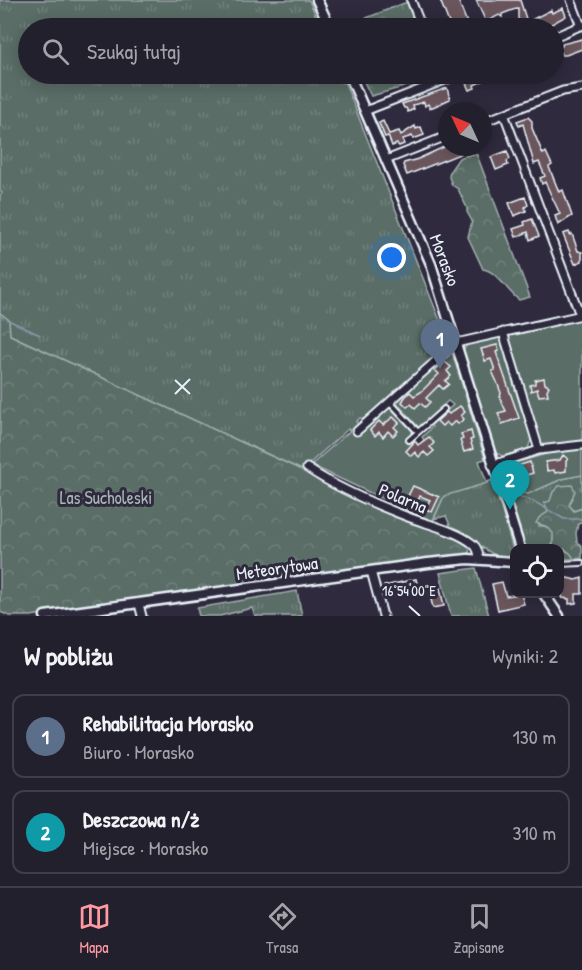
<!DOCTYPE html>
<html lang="pl">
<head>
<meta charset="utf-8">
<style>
	:root { --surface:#23202e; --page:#2f2d3a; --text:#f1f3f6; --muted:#a3a3aa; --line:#403e4a; --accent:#ff9aa2 }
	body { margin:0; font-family:"Patrick Hand",sans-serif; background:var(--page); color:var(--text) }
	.controls { position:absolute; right:18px; bottom:18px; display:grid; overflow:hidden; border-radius:12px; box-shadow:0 3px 15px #0003 }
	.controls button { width:54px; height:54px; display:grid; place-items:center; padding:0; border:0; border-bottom:2px solid var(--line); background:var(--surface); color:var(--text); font:30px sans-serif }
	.compass { position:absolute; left:438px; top:102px; width:54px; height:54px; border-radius:50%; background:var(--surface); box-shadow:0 3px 15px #0003; rotate:314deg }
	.you { position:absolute; left:392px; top:258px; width:21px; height:21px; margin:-15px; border:4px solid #fff; border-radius:50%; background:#1a73e8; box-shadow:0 0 0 9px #1a73e833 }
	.badge { display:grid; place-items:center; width:39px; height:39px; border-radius:50%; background:var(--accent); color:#fff; font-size:20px; font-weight:700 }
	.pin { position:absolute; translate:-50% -50px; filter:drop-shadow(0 2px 3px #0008) }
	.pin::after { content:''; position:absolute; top:32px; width:21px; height:18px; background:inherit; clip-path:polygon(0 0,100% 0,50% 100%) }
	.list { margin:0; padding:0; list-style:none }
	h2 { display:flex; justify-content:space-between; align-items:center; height:78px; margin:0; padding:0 24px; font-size:26px }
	h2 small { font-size:20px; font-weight:400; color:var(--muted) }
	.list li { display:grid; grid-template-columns:39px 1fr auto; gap:18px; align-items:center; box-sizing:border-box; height:84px; margin:0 12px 12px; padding:0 12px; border:2px solid var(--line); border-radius:12px }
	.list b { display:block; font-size:22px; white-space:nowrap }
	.list p { margin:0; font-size:20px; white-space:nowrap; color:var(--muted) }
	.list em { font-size:20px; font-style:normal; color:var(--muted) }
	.icon { flex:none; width:33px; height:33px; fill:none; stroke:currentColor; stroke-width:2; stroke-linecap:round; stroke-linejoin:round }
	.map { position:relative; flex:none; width:582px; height:616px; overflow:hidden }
	.search { position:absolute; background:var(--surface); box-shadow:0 3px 15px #0003; left:18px; right:18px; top:18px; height:66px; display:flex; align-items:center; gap:15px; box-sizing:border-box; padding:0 21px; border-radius:33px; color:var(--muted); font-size:22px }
	.sheet { height:270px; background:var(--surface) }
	nav { display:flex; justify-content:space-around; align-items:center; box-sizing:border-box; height:84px; border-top:2px solid var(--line); background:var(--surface); font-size:16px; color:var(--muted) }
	nav a { display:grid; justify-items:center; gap:3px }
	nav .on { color:var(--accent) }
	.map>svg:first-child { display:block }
	.grass { fill:url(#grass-tufts); stroke:#a1afaf; stroke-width:1.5 }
	.forest { fill:url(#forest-crowns); stroke:#a1afaf; stroke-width:1.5 }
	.garden { fill:#5a6d66; stroke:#a1afaf; stroke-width:1.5 }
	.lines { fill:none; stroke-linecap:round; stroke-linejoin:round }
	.stream { stroke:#8c9aab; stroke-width:1.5 }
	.building { fill:#6b555b; stroke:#e8f1f8; stroke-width:1.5 }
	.service-casing { stroke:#e8f1f8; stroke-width:8 }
	.minor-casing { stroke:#e8f1f8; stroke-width:11 }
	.tertiary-casing { stroke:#e8f1f8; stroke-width:13 }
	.service { stroke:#2f2a3d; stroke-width:4 }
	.minor { stroke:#2f2a3d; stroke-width:7 }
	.tertiary { stroke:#2f2a3d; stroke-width:8 }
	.ticks { fill:none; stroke:#e8f1f8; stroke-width:2 }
	.labels { text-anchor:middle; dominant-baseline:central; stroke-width:6; stroke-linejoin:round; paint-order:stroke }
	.street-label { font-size:18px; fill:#e8f1f8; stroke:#2f2a3d }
	.park-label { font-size:18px; fill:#a8b6b6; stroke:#2f2a3d }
	.ticks-label { font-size:15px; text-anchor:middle; fill:#e8f1f8; stroke:#2f2a3d; stroke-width:6; stroke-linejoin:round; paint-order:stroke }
</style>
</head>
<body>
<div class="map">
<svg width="582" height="616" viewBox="0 0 582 616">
	<defs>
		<pattern id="grass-tufts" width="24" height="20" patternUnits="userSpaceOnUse" patternTransform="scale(1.5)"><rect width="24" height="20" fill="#5a6d66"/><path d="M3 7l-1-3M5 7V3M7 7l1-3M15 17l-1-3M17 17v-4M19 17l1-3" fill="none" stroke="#72827d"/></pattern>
		<pattern id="forest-crowns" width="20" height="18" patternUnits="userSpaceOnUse" patternTransform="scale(1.5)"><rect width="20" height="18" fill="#5a6d66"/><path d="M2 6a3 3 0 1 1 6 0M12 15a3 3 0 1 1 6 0" fill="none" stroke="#72827d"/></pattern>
	</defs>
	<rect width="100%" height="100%" fill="#2f2a3d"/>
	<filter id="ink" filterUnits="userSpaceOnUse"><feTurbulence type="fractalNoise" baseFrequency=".0167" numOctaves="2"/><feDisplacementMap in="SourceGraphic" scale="12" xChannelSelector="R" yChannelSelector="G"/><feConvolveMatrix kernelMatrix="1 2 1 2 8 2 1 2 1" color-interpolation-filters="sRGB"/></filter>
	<g filter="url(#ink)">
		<!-- grass -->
		<path class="grass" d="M0,0H309L321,28H28V74H304L345,83L449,343L365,420L360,418L356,422L359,425L353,431L348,429L302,470L10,335L4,316L0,313V195L2,193L0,191Z
			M582,475V508L574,511L569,505L573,498L553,492L548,512L539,518V526H545L554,533L552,545L571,553L574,559H560V548H523L504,491L505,487L528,494L562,479Z
			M493,480L514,553C499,562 488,551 475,542C468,538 460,534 452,530L446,516L434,519L444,496Z
			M476,568L489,616H451L440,573Z
			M297,591L302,616H255L252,608L220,616H199L197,608Z"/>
		<!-- forest -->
		<path class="forest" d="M407,2L416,28H341Z
			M360,74H433L414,84L371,96Z
			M472,154L477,155L530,297L519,300C507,291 497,271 483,269L468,237L472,221L467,212V208L458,189L452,185L449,177L450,171L459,158Z
			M0,313L9,320L10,335L405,518L470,544L469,555H451L291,580L192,590L31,616H10L0,612Z
			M572,485L575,491L569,505L574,511L582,508V522L578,524L576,533L577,542L582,546V558L574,559C570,550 563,548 553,547V533L545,526L536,523L539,518L548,512L544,503L550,501L553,492L559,486Z"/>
		<!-- garden -->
		<path class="garden" d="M582,318V443L544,447L540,444L525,400L527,398L510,340H507L506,335Z
			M501,336L503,342L502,346L505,349L508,357L506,359L522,412L532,436L528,449L503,456L495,453L463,350L469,343Z
			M451,349L485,459L479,461L487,483L444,496L432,522L311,465L351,430L360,434L389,406L414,433L408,439L412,443L415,441L418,445L424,440L422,437L432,427L431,425L453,405L448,401L419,428L395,401Z
			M582,448V475L562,479L528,494L505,487L504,481L511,478L507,465L550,453Z"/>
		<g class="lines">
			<!-- stream -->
			<path class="stream" d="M0,316L3,318
				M8,320L40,335
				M492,484L496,493
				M507,492L533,501L564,519H582"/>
		</g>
		<!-- building -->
		<path class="building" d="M440,0H458L469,28H451Z
			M476,0H520L527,22L551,10L552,13L563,8L566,16L548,26L547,24L537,28L536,24L521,28L518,18V8L502,14V17L499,15L486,22Z
			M582,39V49L566,55H562L561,52L554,55V50L562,46V44Z
			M482,74H498L474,85L475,88L469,90L465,81Z
			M447,88L450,99L435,106L430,108L428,104L425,106L424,102L413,105L414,109L408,112L406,108H404L402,104Z
			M528,117L532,121V128L543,154L546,152L552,165L549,167L559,192L563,190L572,216L558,225L555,216L560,214L545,182L542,184L540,178L545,176L539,162L534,164L523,124L519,126L517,121Z
			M383,121L389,134L399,131L401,135L415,126L416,129L421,127L424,135L413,139L412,136L403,139L404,144L399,146L397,144L392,146L388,136L385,137L379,123Z
			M446,146L477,147L407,175L403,165L404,163L418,159Z
			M507,151L510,159L507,161L508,165L496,170L491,157Z
			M525,197L528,205L525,207L526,211L514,216L509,203Z
			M532,219L539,236L530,240L528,232L516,237L513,229L525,225L524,222Z
			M569,232L570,235L572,234L578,251L582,252V261L575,264L564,237L563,234Z
			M497,345L499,351L496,352L519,418L502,424L498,413L506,411L500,398L501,393L497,382L492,371L495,370L491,359L485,361L481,349Z
			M445,362L451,367L447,371L451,376L445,381L449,384L443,389L439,385L426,398L430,402L425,407L420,403L415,408L411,404L407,407L402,402L405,397L410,392L414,396L421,392L439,374L435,370Z
			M544,378L545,384L549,386L547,390L548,395L539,396L537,389L531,391L530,385L535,384V380Z
			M460,406L465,412L461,416L464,419L458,424L455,421L450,426L446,422L442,426L437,421L447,412L449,414Z
			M393,417L399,423L394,427L398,431L393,436L388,431L383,437L379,432L375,436L370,430L379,421L383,425Z
			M471,431L473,439L470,440L473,449L464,452L460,440L463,439L461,434Z
			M429,437L434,443L430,447L434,451L428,456L424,452L419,457L415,452L411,456L406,451L415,441L418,445Z
			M563,455L568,459L566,461V471L555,473L554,470L547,471L546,462L560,460Z
			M530,462L533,473L517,478L514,467Z
			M413,486L439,497L432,512L425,509L430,500L420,496L417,503L407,498Z
			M563,577L576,580L582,578V594H576V603L569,604V599L562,598Z
			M416,579L419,592L411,594L410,591L404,592L387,599L384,586Z
			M502,582L506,596L521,594L524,604L498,610L492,584Z
			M440,588L444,606L433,608L429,591Z"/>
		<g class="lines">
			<!-- service casing -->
			<g class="service-casing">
				<path id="service" d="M390,402L418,432
					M409,440L444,409
					M560,564L582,563"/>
			</g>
			<!-- minor casing -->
			<g class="minor-casing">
				<path id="minor" d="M411,0L422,28
					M571,0L581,26
					M554,37L582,25
					M365,111L460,74
					M504,114L580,315
					M483,122L563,91L582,88
					M386,160L447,136
					M503,332L539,450
					M357,431L456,343L582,315
					M492,465L539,450L582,445
					M307,468C338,489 374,504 408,517C429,525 455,530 473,544C478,548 479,553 479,560
					M371,571L383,616
					M139,604L142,616"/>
			</g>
			<!-- tertiary casing -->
			<g class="tertiary-casing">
				<path id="tertiary" d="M317,0L330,28
					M349,74L431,264L520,548
					M544,594L559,616
					M45,616L428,563L468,559L514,562"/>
			</g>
			<!-- service -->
			<use href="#service" class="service"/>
			<!-- minor -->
			<use href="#minor" class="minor"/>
			<!-- tertiary -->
			<use href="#tertiary" class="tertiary"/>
		</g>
	</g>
	<!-- ticks -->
	<path class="ticks" d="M175,380L190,394M175,394L190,379M409,606L420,616"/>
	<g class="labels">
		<!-- street labels -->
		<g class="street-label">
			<text transform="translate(445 260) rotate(69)">Morasko</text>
			<text transform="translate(403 498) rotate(23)">Polarna</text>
			<text transform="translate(277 568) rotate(-8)">Meteorytowa</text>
		</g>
		<!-- park labels -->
		<g class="park-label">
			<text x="106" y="497">Las Sucholeski</text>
		</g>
	</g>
	<g class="ticks-label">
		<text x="409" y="596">16°54'00"E</text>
	</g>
</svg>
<div class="controls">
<button><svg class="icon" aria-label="locate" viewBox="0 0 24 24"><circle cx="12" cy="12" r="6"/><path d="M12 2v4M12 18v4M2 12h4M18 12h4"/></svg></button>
</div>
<svg class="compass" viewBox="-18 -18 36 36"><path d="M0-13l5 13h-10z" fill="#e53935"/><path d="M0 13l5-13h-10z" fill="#a3a3aa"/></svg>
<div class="you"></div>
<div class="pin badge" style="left:440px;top:369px;background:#5c6f8a">1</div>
<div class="pin badge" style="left:510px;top:510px;background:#0f9aa8">2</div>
<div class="search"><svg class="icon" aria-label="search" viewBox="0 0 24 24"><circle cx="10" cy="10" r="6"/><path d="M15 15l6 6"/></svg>Szukaj tutaj</div>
</div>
<section class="sheet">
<h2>W pobliżu<small>Wyniki: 2</small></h2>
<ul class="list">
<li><span class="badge" style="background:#5c6f8a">1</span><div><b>Rehabilitacja Morasko</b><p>Biuro · Morasko</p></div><em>130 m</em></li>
<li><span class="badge" style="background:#0f9aa8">2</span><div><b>Deszczowa n/ż</b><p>Miejsce · Morasko</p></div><em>310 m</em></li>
</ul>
</section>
<nav>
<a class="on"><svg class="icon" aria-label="map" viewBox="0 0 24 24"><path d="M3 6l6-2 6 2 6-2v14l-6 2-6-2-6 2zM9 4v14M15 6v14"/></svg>Mapa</a>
<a><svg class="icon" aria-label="directions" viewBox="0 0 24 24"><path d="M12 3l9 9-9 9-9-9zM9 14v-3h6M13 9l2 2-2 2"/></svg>Trasa</a>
<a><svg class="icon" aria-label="saved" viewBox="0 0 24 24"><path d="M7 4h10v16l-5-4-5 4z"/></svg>Zapisane</a>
</nav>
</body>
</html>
